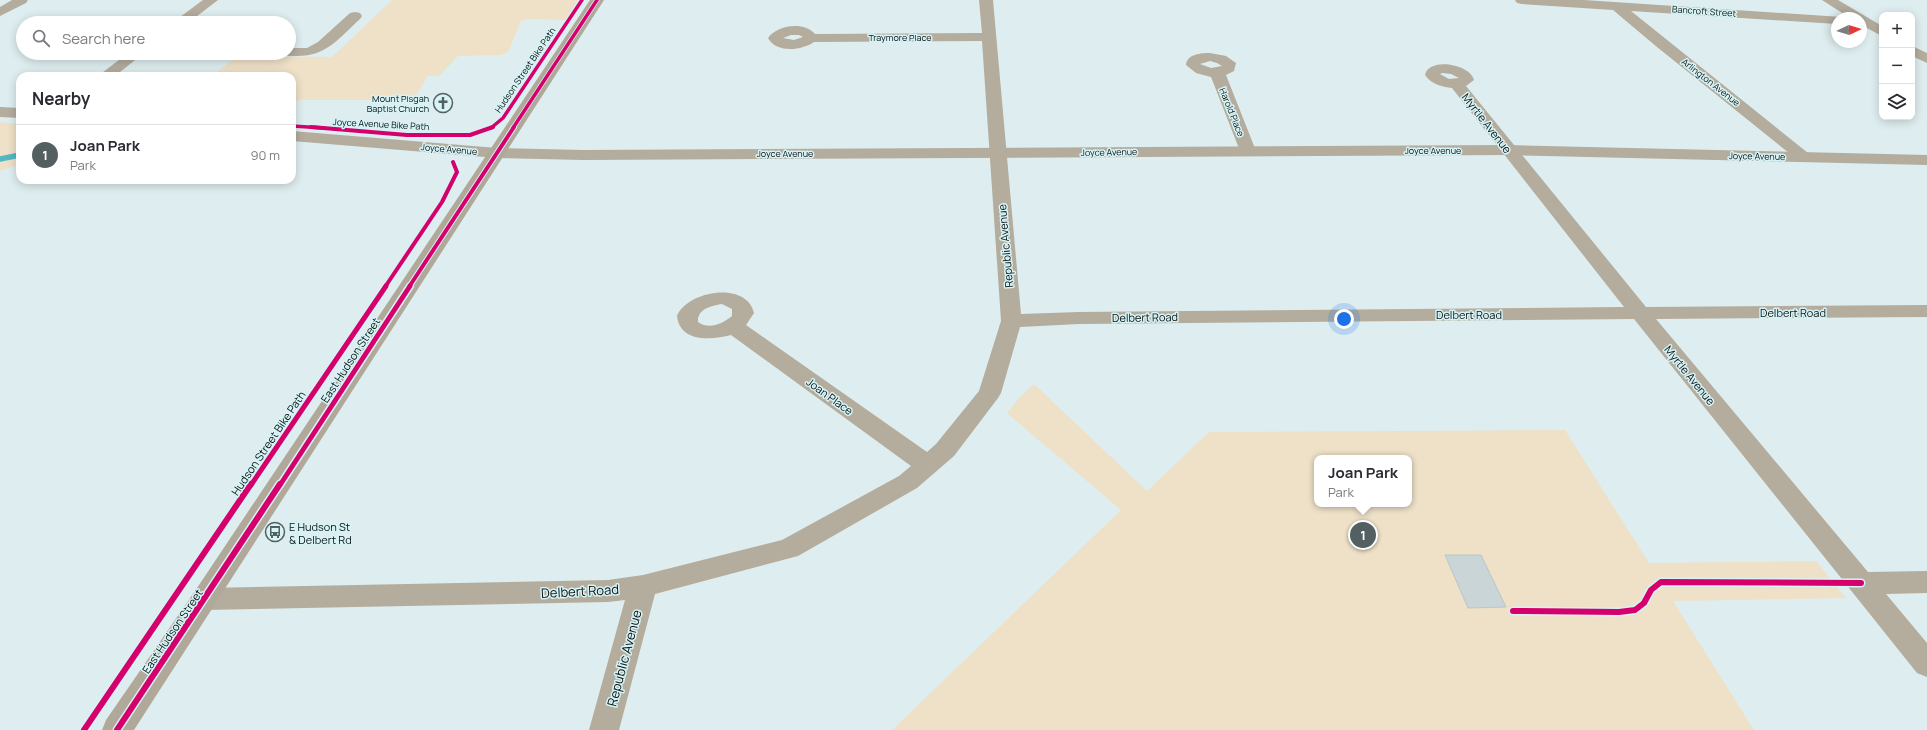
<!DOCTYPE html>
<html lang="en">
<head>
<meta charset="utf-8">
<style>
	:root { --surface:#fff; --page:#f7f7f7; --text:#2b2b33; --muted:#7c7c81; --line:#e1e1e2; --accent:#535f60 }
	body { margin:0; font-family:Manrope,sans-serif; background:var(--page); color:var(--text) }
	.controls { position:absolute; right:12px; top:12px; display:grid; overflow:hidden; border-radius:8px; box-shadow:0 2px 10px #0003 }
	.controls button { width:36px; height:36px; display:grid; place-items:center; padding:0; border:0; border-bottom:1px solid var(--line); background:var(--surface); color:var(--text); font:20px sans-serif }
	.compass { position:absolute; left:1831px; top:12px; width:36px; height:36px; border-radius:50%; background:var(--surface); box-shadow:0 2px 10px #0003; rotate:86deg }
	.you { position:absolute; left:1344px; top:319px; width:14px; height:14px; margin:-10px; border:3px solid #fff; border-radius:50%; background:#1a73e8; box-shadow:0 0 0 6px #1a73e833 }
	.badge { display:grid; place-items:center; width:26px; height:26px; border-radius:50%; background:var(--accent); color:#fff; font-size:13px; font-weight:700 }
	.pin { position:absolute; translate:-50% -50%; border:2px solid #fff; box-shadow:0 1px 4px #0006 }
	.popup { position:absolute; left:1314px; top:455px; width:98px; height:52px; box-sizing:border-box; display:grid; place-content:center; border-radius:8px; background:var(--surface); filter:drop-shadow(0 1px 3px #0005); font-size:13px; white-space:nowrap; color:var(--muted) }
	.popup b { font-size:15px; color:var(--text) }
	.popup::after { content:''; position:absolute; left:50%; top:100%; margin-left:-8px; border:8px solid transparent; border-top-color:var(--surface) }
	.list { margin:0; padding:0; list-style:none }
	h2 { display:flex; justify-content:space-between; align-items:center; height:52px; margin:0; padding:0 16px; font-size:17px }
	h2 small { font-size:13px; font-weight:400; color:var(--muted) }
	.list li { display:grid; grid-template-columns:26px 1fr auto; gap:12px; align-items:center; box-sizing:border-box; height:60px; padding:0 16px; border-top:1px solid var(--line) }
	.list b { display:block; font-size:15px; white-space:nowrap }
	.list p { margin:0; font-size:13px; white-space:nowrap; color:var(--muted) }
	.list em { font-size:13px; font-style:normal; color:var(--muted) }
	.icon { flex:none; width:22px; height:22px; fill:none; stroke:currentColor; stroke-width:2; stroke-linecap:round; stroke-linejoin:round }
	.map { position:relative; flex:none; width:1927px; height:730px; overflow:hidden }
	.search { position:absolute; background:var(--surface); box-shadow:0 2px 10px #0003; left:16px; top:16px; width:280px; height:44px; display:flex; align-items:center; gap:10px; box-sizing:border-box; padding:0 14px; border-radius:22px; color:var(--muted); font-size:15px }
	.panel { position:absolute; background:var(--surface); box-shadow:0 2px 10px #0003; left:16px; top:72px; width:280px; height:112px; border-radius:12px }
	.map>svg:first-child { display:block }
	.green { fill:#eee1c8; fill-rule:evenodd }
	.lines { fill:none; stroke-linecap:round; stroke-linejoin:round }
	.stream { stroke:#51b8c3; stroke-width:5.5 }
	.building { fill:#c9d5d7; stroke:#bac6c7 }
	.minor { fill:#b4ac9d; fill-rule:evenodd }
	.tertiary { fill:#b4ac9d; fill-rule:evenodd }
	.secondary { fill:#b0a99a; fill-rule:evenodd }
	.cycleway-far3-casing { stroke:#d7f3f6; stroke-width:5 }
	.cycleway-far2-casing { stroke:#d7f3f6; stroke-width:6 }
	.cycleway-far1-casing { stroke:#d7f3f6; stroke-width:8 }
	.cycleway-casing { stroke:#d7f3f6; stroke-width:9 }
	.cycleway-far3 { stroke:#d6006c; stroke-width:3.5 }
	.cycleway-far2 { stroke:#d6006c; stroke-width:4 }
	.cycleway-far1 { stroke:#d6006c; stroke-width:5 }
	.cycleway { stroke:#d6006c; stroke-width:6 }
	.labels { text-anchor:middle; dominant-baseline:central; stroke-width:3; stroke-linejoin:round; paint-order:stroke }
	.far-street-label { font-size:9px; fill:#081213; stroke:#d7f3f6 }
	.far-poi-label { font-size:9px; fill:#081213; stroke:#d7f3f6; text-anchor:end }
	.street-label { font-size:11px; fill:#081213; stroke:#d7f3f6 }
	.poi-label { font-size:11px; fill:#081213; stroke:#d7f3f6; text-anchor:start }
	.near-street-label { font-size:13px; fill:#081213; stroke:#d7f3f6 }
</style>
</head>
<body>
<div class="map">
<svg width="1927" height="730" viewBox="0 0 1927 730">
	<rect width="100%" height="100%" fill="#deedef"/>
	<!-- green -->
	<path class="green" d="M392,0H578L565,20L529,19L521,21L508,52L500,55L458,56L439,76H428L413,100H299L292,105V76H212L237,56L332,57Z
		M0,122L20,124V164L0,171Z
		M1034,384L1147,491L1209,432L1565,430L1649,563L1816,561L1846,598L1673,601L1754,730H892L1121,510L1007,413L1019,398ZM1317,458H1409V504H1317Z"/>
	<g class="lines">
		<!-- stream -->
		<path class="stream" d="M0,159L20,155"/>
	</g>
	<!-- building -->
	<path class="building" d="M1445,555H1481L1506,607L1468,608Z"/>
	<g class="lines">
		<!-- minor -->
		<path class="minor" d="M12,0H28L26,3L0,16V7Z
			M203,0H218L188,23H172Z
			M979,0H993L1021,314L1079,312L1624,307L1452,88C1442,87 1431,84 1425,75C1429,57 1470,64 1474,80L1466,86L1646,307L1927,305V317L1656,319L1868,572L1927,571V593L1886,594L1927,643V677L1917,673L1634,319L1079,324L1020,327L1001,393L998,398L954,456L917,488L798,556L655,594L619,730H589L625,600L608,602L205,610L195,607L191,599L195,591L205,588L608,580L643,575L782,540L899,476L911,466L731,335C712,340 680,343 677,316C688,290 747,281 754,313L746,325L927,452L936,444L979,391L1001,321L982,41L814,42C801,51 776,53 768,38C777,25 804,21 815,34L982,33ZM791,35H799L803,37L794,40L783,38ZM1442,73L1451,74L1459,78L1449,79L1440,74ZM722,304L732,309V316C722,324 709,330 698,322C697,309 711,306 722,304Z
			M1515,0H1584L1842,17L1837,18V24L1631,11L1813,157L1811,161L1805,162L1799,161L1657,47L1613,10L1522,4L1517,3Z
			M1822,0H1838L1882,26V36L1861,25V18H1850Z
			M355,12L360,13L362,16L360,19C339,38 327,56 297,56C292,56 286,57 283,53H289V48H307L318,42L350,13Z
			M1912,46L1927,53V63L1912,56Z
			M128,53H144L115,76H98Z
			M1210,53L1226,56L1236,63L1234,71L1226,75L1256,151L1254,155L1248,156L1242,155L1240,151L1211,77L1196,73L1186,65C1187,54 1201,53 1210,53ZM1210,61L1217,63L1222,66L1211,68L1200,64Z"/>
		<!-- tertiary -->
		<path class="tertiary" d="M0,107L20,108V118L0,117Z
			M292,131L497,148L583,150L1508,145L1927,155V165L1508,155L583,160L497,158L292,141Z"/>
		<!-- secondary -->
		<path class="secondary" d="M590,0H604L134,730H102L106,720L195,591Z"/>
		<!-- cycleway-far3 casing -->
		<g class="cycleway-far3-casing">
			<path id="cycleway-far3" d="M292,126L324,128
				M491,128L503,118L582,0
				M513,128L597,0"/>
		</g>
		<!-- cycleway-far2 casing -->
		<g class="cycleway-far2-casing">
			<path id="cycleway-far2" d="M311,127L407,135H470L493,127
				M385,287L442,202L457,172L453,162
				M409,287L514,127"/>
		</g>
		<!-- cycleway-far1 casing -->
		<g class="cycleway-far1-casing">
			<path id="cycleway-far1" d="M251,485L386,286
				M280,485L410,286"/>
		</g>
		<!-- cycleway casing -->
		<g class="cycleway-casing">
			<path id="cycleway" d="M1513,611L1619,612L1635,610L1644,603L1651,590L1661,582L1861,583
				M84,730L251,484
				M117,730L280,484"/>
		</g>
		<!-- cycleway-far3 -->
		<use href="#cycleway-far3" class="cycleway-far3"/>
		<!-- cycleway-far2 -->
		<use href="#cycleway-far2" class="cycleway-far2"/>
		<!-- cycleway-far1 -->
		<use href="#cycleway-far1" class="cycleway-far1"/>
		<!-- cycleway -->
		<use href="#cycleway" class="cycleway"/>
	</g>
	<!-- icons -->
	<defs>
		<g id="church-ring" transform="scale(1)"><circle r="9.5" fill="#d7f3f6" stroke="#535f60" stroke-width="1.5"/><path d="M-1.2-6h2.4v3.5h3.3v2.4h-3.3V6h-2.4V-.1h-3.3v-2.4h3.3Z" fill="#535f60"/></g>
		<g id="bus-ring" transform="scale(1)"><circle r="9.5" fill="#d7f3f6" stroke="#535f60" stroke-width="1.5"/><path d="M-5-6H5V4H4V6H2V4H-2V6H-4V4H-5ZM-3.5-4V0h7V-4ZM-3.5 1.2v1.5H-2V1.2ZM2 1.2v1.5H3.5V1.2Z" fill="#535f60"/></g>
	</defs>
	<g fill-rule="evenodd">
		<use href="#church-ring" x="443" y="103"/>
		<use href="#bus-ring" x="275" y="532"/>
	</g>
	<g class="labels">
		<!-- far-street labels -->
		<g class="far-street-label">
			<text transform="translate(1704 11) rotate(4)">Bancroft Street</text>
			<text x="900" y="37">Traymore Place</text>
			<text transform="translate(525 70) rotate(-56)">Hudson Street Bike Path</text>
			<text transform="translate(1711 82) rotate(38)">Arlington Avenue</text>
			<text transform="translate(1232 112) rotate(68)">Harold Place</text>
			<text transform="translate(381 124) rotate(3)">Joyce Avenue Bike Path</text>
			<text transform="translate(449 149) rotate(5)">Joyce Avenue</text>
			<text x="1433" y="150">Joyce Avenue</text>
			<text transform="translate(1109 152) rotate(-1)">Joyce Avenue</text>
			<text x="785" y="153">Joyce Avenue</text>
			<text transform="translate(1757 156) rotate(1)">Joyce Avenue</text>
		</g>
		<!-- far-poi labels -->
		<g class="far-poi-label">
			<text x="429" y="98">Mount Pisgah<tspan x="429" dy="10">Baptist Church</tspan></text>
		</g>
		<!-- street labels -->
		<g class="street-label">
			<text transform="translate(1487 123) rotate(52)">Myrtle Avenue</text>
			<text transform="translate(1005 246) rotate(-95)">Republic Avenue</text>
			<text x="1793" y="312">Delbert Road</text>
			<text x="1469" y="314">Delbert Road</text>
			<text transform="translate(1145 317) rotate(-1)">Delbert Road</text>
			<text transform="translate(350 360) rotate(-57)">East Hudson Street</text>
			<text transform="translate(1690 375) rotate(51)">Myrtle Avenue</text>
			<text transform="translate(830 396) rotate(36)">Joan Place</text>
			<text transform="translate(268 443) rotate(-56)">Hudson Street Bike Path</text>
			<text transform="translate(172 631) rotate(-56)">East Hudson Street</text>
		</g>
		<!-- poi labels -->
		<g class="poi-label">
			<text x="289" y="526">E Hudson St<tspan x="289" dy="13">&amp; Delbert Rd</tspan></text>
		</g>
		<!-- near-street labels -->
		<g class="near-street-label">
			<text transform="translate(580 591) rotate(-3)">Delbert Road</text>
			<text transform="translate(624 658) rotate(-75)">Republic Avenue</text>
		</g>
	</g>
</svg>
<div class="controls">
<button>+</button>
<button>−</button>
<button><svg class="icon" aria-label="layers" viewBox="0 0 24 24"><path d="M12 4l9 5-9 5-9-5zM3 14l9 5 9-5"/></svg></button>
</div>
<svg class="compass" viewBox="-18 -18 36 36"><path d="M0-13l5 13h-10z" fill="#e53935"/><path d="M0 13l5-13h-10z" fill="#7c7c81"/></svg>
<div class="you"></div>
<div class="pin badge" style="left:1363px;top:535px">1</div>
<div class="popup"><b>Joan Park</b>Park</div>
<div class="search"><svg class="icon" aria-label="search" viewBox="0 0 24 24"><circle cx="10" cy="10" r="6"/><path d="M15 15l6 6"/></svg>Search here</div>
<section class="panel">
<h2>Nearby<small></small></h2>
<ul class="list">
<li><span class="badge">1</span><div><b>Joan Park</b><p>Park</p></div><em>90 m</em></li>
</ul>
</section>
</div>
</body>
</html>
